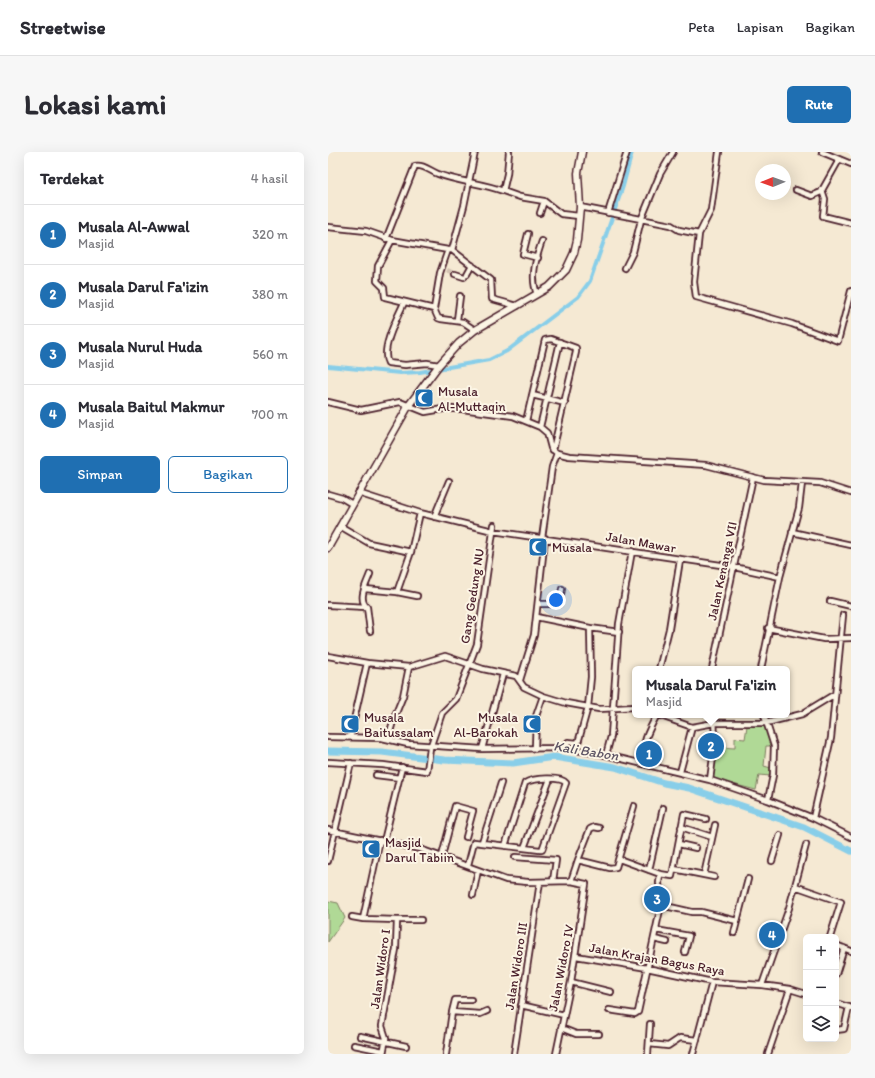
<!DOCTYPE html>
<html lang="id">
<head>
<meta charset="utf-8">
<style>
	:root { --surface:#fff; --page:#f7f7f7; --text:#2b2b33; --muted:#7c7c81; --line:#e1e1e2; --accent:#1f6fb2 }
	body { margin:0; font-family:Itim,sans-serif; background:var(--page); color:var(--text) }
	.controls { position:absolute; right:12px; bottom:12px; display:grid; overflow:hidden; border-radius:6px; box-shadow:0 4px 16px #0002 }
	.controls button { width:36px; height:36px; display:grid; place-items:center; padding:0; border:0; border-bottom:1px solid var(--line); background:var(--surface); color:var(--text); font:20px sans-serif }
	.compass { position:absolute; left:427px; top:12px; width:36px; height:36px; border-radius:50%; background:var(--surface); box-shadow:0 4px 16px #0002; rotate:269deg }
	.you { position:absolute; left:228px; top:448px; width:14px; height:14px; margin:-10px; border:3px solid #fff; border-radius:50%; background:#1a73e8; box-shadow:0 0 0 6px #1a73e833 }
	.badge { display:grid; place-items:center; width:26px; height:26px; border-radius:50%; background:var(--accent); color:#fff; font-size:13px; font-weight:700 }
	.pin { position:absolute; translate:-50% -50%; border:2px solid #fff; box-shadow:0 1px 4px #0006 }
	.popup { position:absolute; left:304px; top:514px; width:158px; height:52px; box-sizing:border-box; display:grid; place-content:center; border-radius:6px; background:var(--surface); filter:drop-shadow(0 1px 3px #0005); font-size:13px; white-space:nowrap; color:var(--muted) }
	.popup b { font-size:15px; color:var(--text) }
	.popup::after { content:''; position:absolute; left:50%; top:100%; margin-left:-8px; border:8px solid transparent; border-top-color:var(--surface) }
	.list { margin:0; padding:0; list-style:none }
	h2 { display:flex; justify-content:space-between; align-items:center; height:52px; margin:0; padding:0 16px; font-size:17px }
	h2 small { font-size:13px; font-weight:400; color:var(--muted) }
	.list li { display:grid; grid-template-columns:26px 1fr auto; gap:12px; align-items:center; box-sizing:border-box; height:60px; padding:0 16px; border-top:1px solid var(--line) }
	.list b { display:block; font-size:15px; white-space:nowrap }
	.list p { margin:0; font-size:13px; white-space:nowrap; color:var(--muted) }
	.list em { font-size:13px; font-style:normal; color:var(--muted) }
	.actions { display:flex; gap:8px; padding:12px 16px }
	.actions a { flex:1; padding:9px 0; border:1px solid var(--accent); border-radius:6px; text-align:center; font-size:14px; color:var(--accent) }
	.actions .main { background:var(--accent); color:#fff }
	.icon { flex:none; width:22px; height:22px; fill:none; stroke:currentColor; stroke-width:2; stroke-linecap:round; stroke-linejoin:round }
	.map { position:relative; flex:none; width:523px; height:902px; overflow:hidden; border-radius:6px }
	header { display:flex; align-items:center; gap:24px; box-sizing:border-box; height:56px; padding:0 20px; background:var(--surface); border-bottom:1px solid var(--line) }
	header strong { font-size:19px }
	nav { display:flex; gap:22px; margin-inline-start:auto; font-size:14px }
	.intro { display:flex; align-items:center; justify-content:space-between; box-sizing:border-box; height:96px; padding:0 24px }
	h1 { margin:0; font-size:28px }
	.button { padding:10px 18px; border-radius:6px; background:var(--accent); color:#fff; font-size:14px; font-weight:700 }
	main { display:flex; gap:24px; padding:0 24px }
	aside { flex:1; background:var(--surface); border-radius:6px; box-shadow:0 4px 16px #0002 }
	.map>svg:first-child { display:block }
	.green { fill:#b0d996; stroke:#7d7c60 }
	.lines { fill:none; stroke-linecap:round; stroke-linejoin:round }
	.canal { stroke:#88cee9; stroke-width:4 }
	.river { stroke:#88cee9; stroke-width:7 }
	.street-tunnel { stroke:#d3c1b1; stroke-width:4.5; stroke-dasharray:4.5 2; stroke-linecap:butt }
	.street-casing { stroke:#4a1f2b; stroke-width:8 }
	.secondary-casing { stroke:#4a1f2b; stroke-width:9 }
	.street { stroke:#fcf5e5; stroke-width:4.5 }
	.secondary { stroke:#fcf5e5; stroke-width:6 }
	.labels { text-anchor:middle; dominant-baseline:central; stroke-width:4; stroke-linejoin:round; paint-order:stroke }
	.poi-label { font-size:13px; fill:#4a1f2b; stroke:#fcf5e5; text-anchor:start }
	.street-label { font-size:13px; fill:#4a1f2b; stroke:#fcf5e5 }
	.water-label { font-size:14px; font-style:italic; fill:#5d5464; stroke:#fcf5e5 }
</style>
</head>
<body>
<header>
<strong>Streetwise</strong>
<nav><a>Peta</a><a>Lapisan</a><a>Bagikan</a></nav>
</header>
<div class="intro"><h1>Lokasi kami</h1><a class="button">Rute</a></div>
<main>
<aside>
<h2>Terdekat<small>4 hasil</small></h2>
<ul class="list">
<li><span class="badge">1</span><div><b>Musala Al-Awwal</b><p>Masjid</p></div><em>320 m</em></li>
<li><span class="badge">2</span><div><b>Musala Darul Fa'izin</b><p>Masjid</p></div><em>380 m</em></li>
<li><span class="badge">3</span><div><b>Musala Nurul Huda</b><p>Masjid</p></div><em>560 m</em></li>
<li><span class="badge">4</span><div><b>Musala Baitul Makmur</b><p>Masjid</p></div><em>700 m</em></li>
</ul>
<div class="actions"><a class="main">Simpan</a><a>Bagikan</a></div>
</aside>
<div class="map">
<svg width="523" height="902" viewBox="0 0 523 902">
	<rect width="100%" height="100%" fill="#f5e9d3"/>
	<filter id="ink" filterUnits="userSpaceOnUse"><feTurbulence type="fractalNoise" baseFrequency=".025" numOctaves="2"/><feDisplacementMap in="SourceGraphic" scale="8" xChannelSelector="R" yChannelSelector="G"/><feConvolveMatrix kernelMatrix="1 2 1 2 8 2 1 2 1" color-interpolation-filters="sRGB"/></filter>
	<g filter="url(#ink)">
		<!-- green -->
		<path class="green" d="M419,574H437L445,594H438L436,614L443,616L442,624L431,623L428,638L385,627L389,595L407,596V586L417,587Z
			M0,749L10,751L17,766L0,790Z"/>
		<g class="lines">
			<!-- canal -->
			<path class="canal" d="M0,214L72,221L92,220L161,208L179,199L250,145L262,129L295,34L304,0"/>
			<!-- river -->
			<path class="river" d="M0,599L54,600L116,608L185,611L226,605L287,615L336,631L361,636L476,675L523,699"/>
			<!-- street-tunnel -->
			<path class="street-tunnel" d="M119,118L127,122"/>
			<!-- street casing -->
			<g class="street-casing">
				<path id="street" d="M181,0L179,22L175,39L192,45L216,49L233,62L251,64
					M391,0L383,58L371,82L366,130L368,145L464,172L510,189L523,139
					M494,0L523,12
					M468,38L484,44L493,40L511,8
					M494,38L497,47L495,64L523,71
					M252,55L343,73L351,78L371,82
					M212,61L216,49
					M280,61L299,0
					M0,75L38,79L64,88L50,114L49,129L56,136L57,145L106,157L110,166L113,167L135,170L147,178
					M200,82L195,102L210,106
					M58,87L87,14C95,12 102,19 110,22C131,30 154,31 175,39
					M64,88L120,98
					M124,98L136,54L147,0
					M124,98L163,128L164,147L189,154
					M297,116L305,100L313,68L332,22L345,0
					M127,122L136,125
					M139,122L144,113
					M209,142C202,125 208,106 214,89
					M76,151C70,164 52,197 60,211L77,213L99,211L111,213
					M106,157L112,121L120,98H124
					M129,168L132,144
					M204,243L237,251
					M0,250L33,258L72,250L97,260L115,257H134L185,264L212,275L219,281L223,296L229,301L241,304L378,313L436,328L492,331L523,341
					M198,269L217,188L223,187L248,196V200L225,298
					M212,275L232,190
					M30,341L92,361L165,379L406,415L452,425
					M0,342L14,346L24,352
					M106,365L121,329
					M12,374L41,391L83,400
					M464,380L523,393
					M214,386L224,315L229,301
					M37,437L69,440L83,400L92,361
					M69,440L89,444
					M502,449L523,454
					M210,452H231L234,437
					M0,453L38,455
					M208,465L262,476L263,525L260,555L250,591L240,590L237,596
					M262,476L291,480
					M440,476L496,487L523,486
					M42,479L39,455C29,447 39,431 42,422
					M0,504L39,511L81,515L117,504L155,517L188,524L196,535L215,544L238,551L271,557L307,555
					M331,517L341,477L352,408
					M384,517L425,325
					M433,517L452,425L471,356L474,331
					M192,528L206,483L217,386
					M330,563L364,575L386,571H438L474,562L507,542
					M436,563L446,594L445,623L440,648
					M0,585L54,586L80,592L154,597L237,596L278,603L382,628L440,648L485,666L523,685
					M22,585L39,511
					M60,587L66,566L75,544L81,515
					M154,597L175,522
					M207,597L208,564L215,544
					M278,603L283,584L291,472L304,399
					M0,610L55,613L99,619L102,596L114,561L128,547L149,492L166,373
					M315,612C313,593 320,579 329,563
					M352,620L364,575
					M48,623L72,626
					M382,628L387,590L386,563
					M485,666L503,586L515,463
					M353,675L384,685
					M0,678L92,697L178,728L200,730L243,729L258,732L243,830L228,902
					M56,689L74,615
					M154,690L173,631
					M351,692L368,696
					M196,696L222,627
					M114,704L127,654L145,659L138,685
					M187,705L228,708L225,729
					M291,707L332,722L344,724L356,662L378,667
					M250,708L262,677L266,675L271,676
					M0,709L23,611
					M444,709L452,683
					M140,713L146,690L212,698H214L238,631C233,624 204,626 197,631L177,694
					M346,717L386,725
					M321,718L335,656
					M376,723L387,673
					M243,729L250,708L282,716L288,715L306,654
					M467,734L513,750L502,785
					M145,743L150,718
					M333,753L364,760H373L409,769
					M24,765L35,767L52,688
					M35,767L69,768L68,797L54,874L58,886L55,902
					M69,768H93
					M328,778L361,784L357,800
					M406,781L420,727
					M326,787L339,790
					M508,793L523,799
					M248,804L319,816L384,830L434,833L462,837L478,842
					M508,822L516,796
					M243,830L283,840
					M434,833L461,756L478,693
					M508,851L523,856
					M193,853L236,863
					M281,858L307,862L310,860L333,753L331,731L332,722
					M124,860L127,848H143
					M233,876L248,882H271
					M508,878L516,877L521,855
					M32,884L78,894
					M321,892L340,894L352,886L369,888
					M26,893L55,899
					M118,902L124,860L152,862L159,859
					M186,902L212,730
					M320,902L322,872
					M365,902L384,830
					M440,902L462,837"/>
			</g>
			<!-- secondary casing -->
			<g class="secondary-casing">
				<path id="secondary" d="M0,396L81,253L111,213L131,191L147,178L221,135L238,118L246,101L249,88L252,55L250,21L254,0"/>
			</g>
			<!-- street -->
			<use href="#street" class="street"/>
			<!-- secondary -->
			<use href="#secondary" class="secondary"/>
		</g>
	</g>
	<!-- icons -->
	<defs>
		<g id="mosque-square" transform="scale(1)"><rect x="-9" y="-9" width="18" height="18" rx="4" fill="#1f6fb2" stroke="#fcf5e5"/><path d="M3.5-4.9A6 6 0 1 0 3.5 4.9A5 5 0 1 1 3.5-4.9Z" fill="#fff"/></g>
	</defs>
	<g fill-rule="evenodd">
		<use href="#mosque-square" x="96" y="246"/>
		<use href="#mosque-square" x="210" y="395"/>
		<use href="#mosque-square" x="22" y="572"/>
		<use href="#mosque-square" x="204" y="572"/>
		<use href="#mosque-square" x="43" y="697"/>
	</g>
	<g class="labels">
		<!-- poi labels -->
		<g class="poi-label">
			<text x="110" y="239">Musala<tspan x="110" dy="15">Al-Muttaqin</tspan></text>
			<text x="224" y="395">Musala</text>
			<text x="36" y="565">Musala<tspan x="36" dy="15">Baitussalam</tspan></text>
			<text x="190" y="565" text-anchor="end">Musala<tspan x="190" dy="15">Al-Barokah</tspan></text>
			<text x="57" y="690">Masjid<tspan x="57" dy="15">Darul Tabiin</tspan></text>
		</g>
		<!-- street labels -->
		<g class="street-label">
			<text transform="translate(313 390) rotate(10)">Jalan Mawar</text>
			<text transform="translate(394 419) rotate(-78)">Jalan Kenanga VII</text>
			<text transform="translate(144 444) rotate(-81)">Gang Gedung NU</text>
			<text transform="translate(329 807) rotate(10)">Jalan Krajan Bagus Raya</text>
			<text transform="translate(188 814) rotate(-81)">Jalan Widoro III</text>
			<text transform="translate(233 816) rotate(-79)">Jalan Widoro IV</text>
			<text transform="translate(52 817) rotate(-82)">Jalan Widoro I</text>
		</g>
		<!-- water labels -->
		<g class="water-label">
			<text transform="translate(258 599) rotate(9)">Kali Babon</text>
		</g>
	</g>
</svg>
<div class="controls">
<button>+</button>
<button>−</button>
<button><svg class="icon" aria-label="layers" viewBox="0 0 24 24"><path d="M12 4l9 5-9 5-9-5zM3 14l9 5 9-5"/></svg></button>
</div>
<svg class="compass" viewBox="-18 -18 36 36"><path d="M0-13l5 13h-10z" fill="#e53935"/><path d="M0 13l5-13h-10z" fill="#7c7c81"/></svg>
<div class="you"></div>
<div class="pin badge" style="left:321px;top:602px">1</div>
<div class="pin badge" style="left:383px;top:594px">2</div>
<div class="popup"><b>Musala Darul Fa'izin</b>Masjid</div>
<div class="pin badge" style="left:329px;top:747px">3</div>
<div class="pin badge" style="left:444px;top:783px">4</div>
</div>
</main>
</body>
</html>
